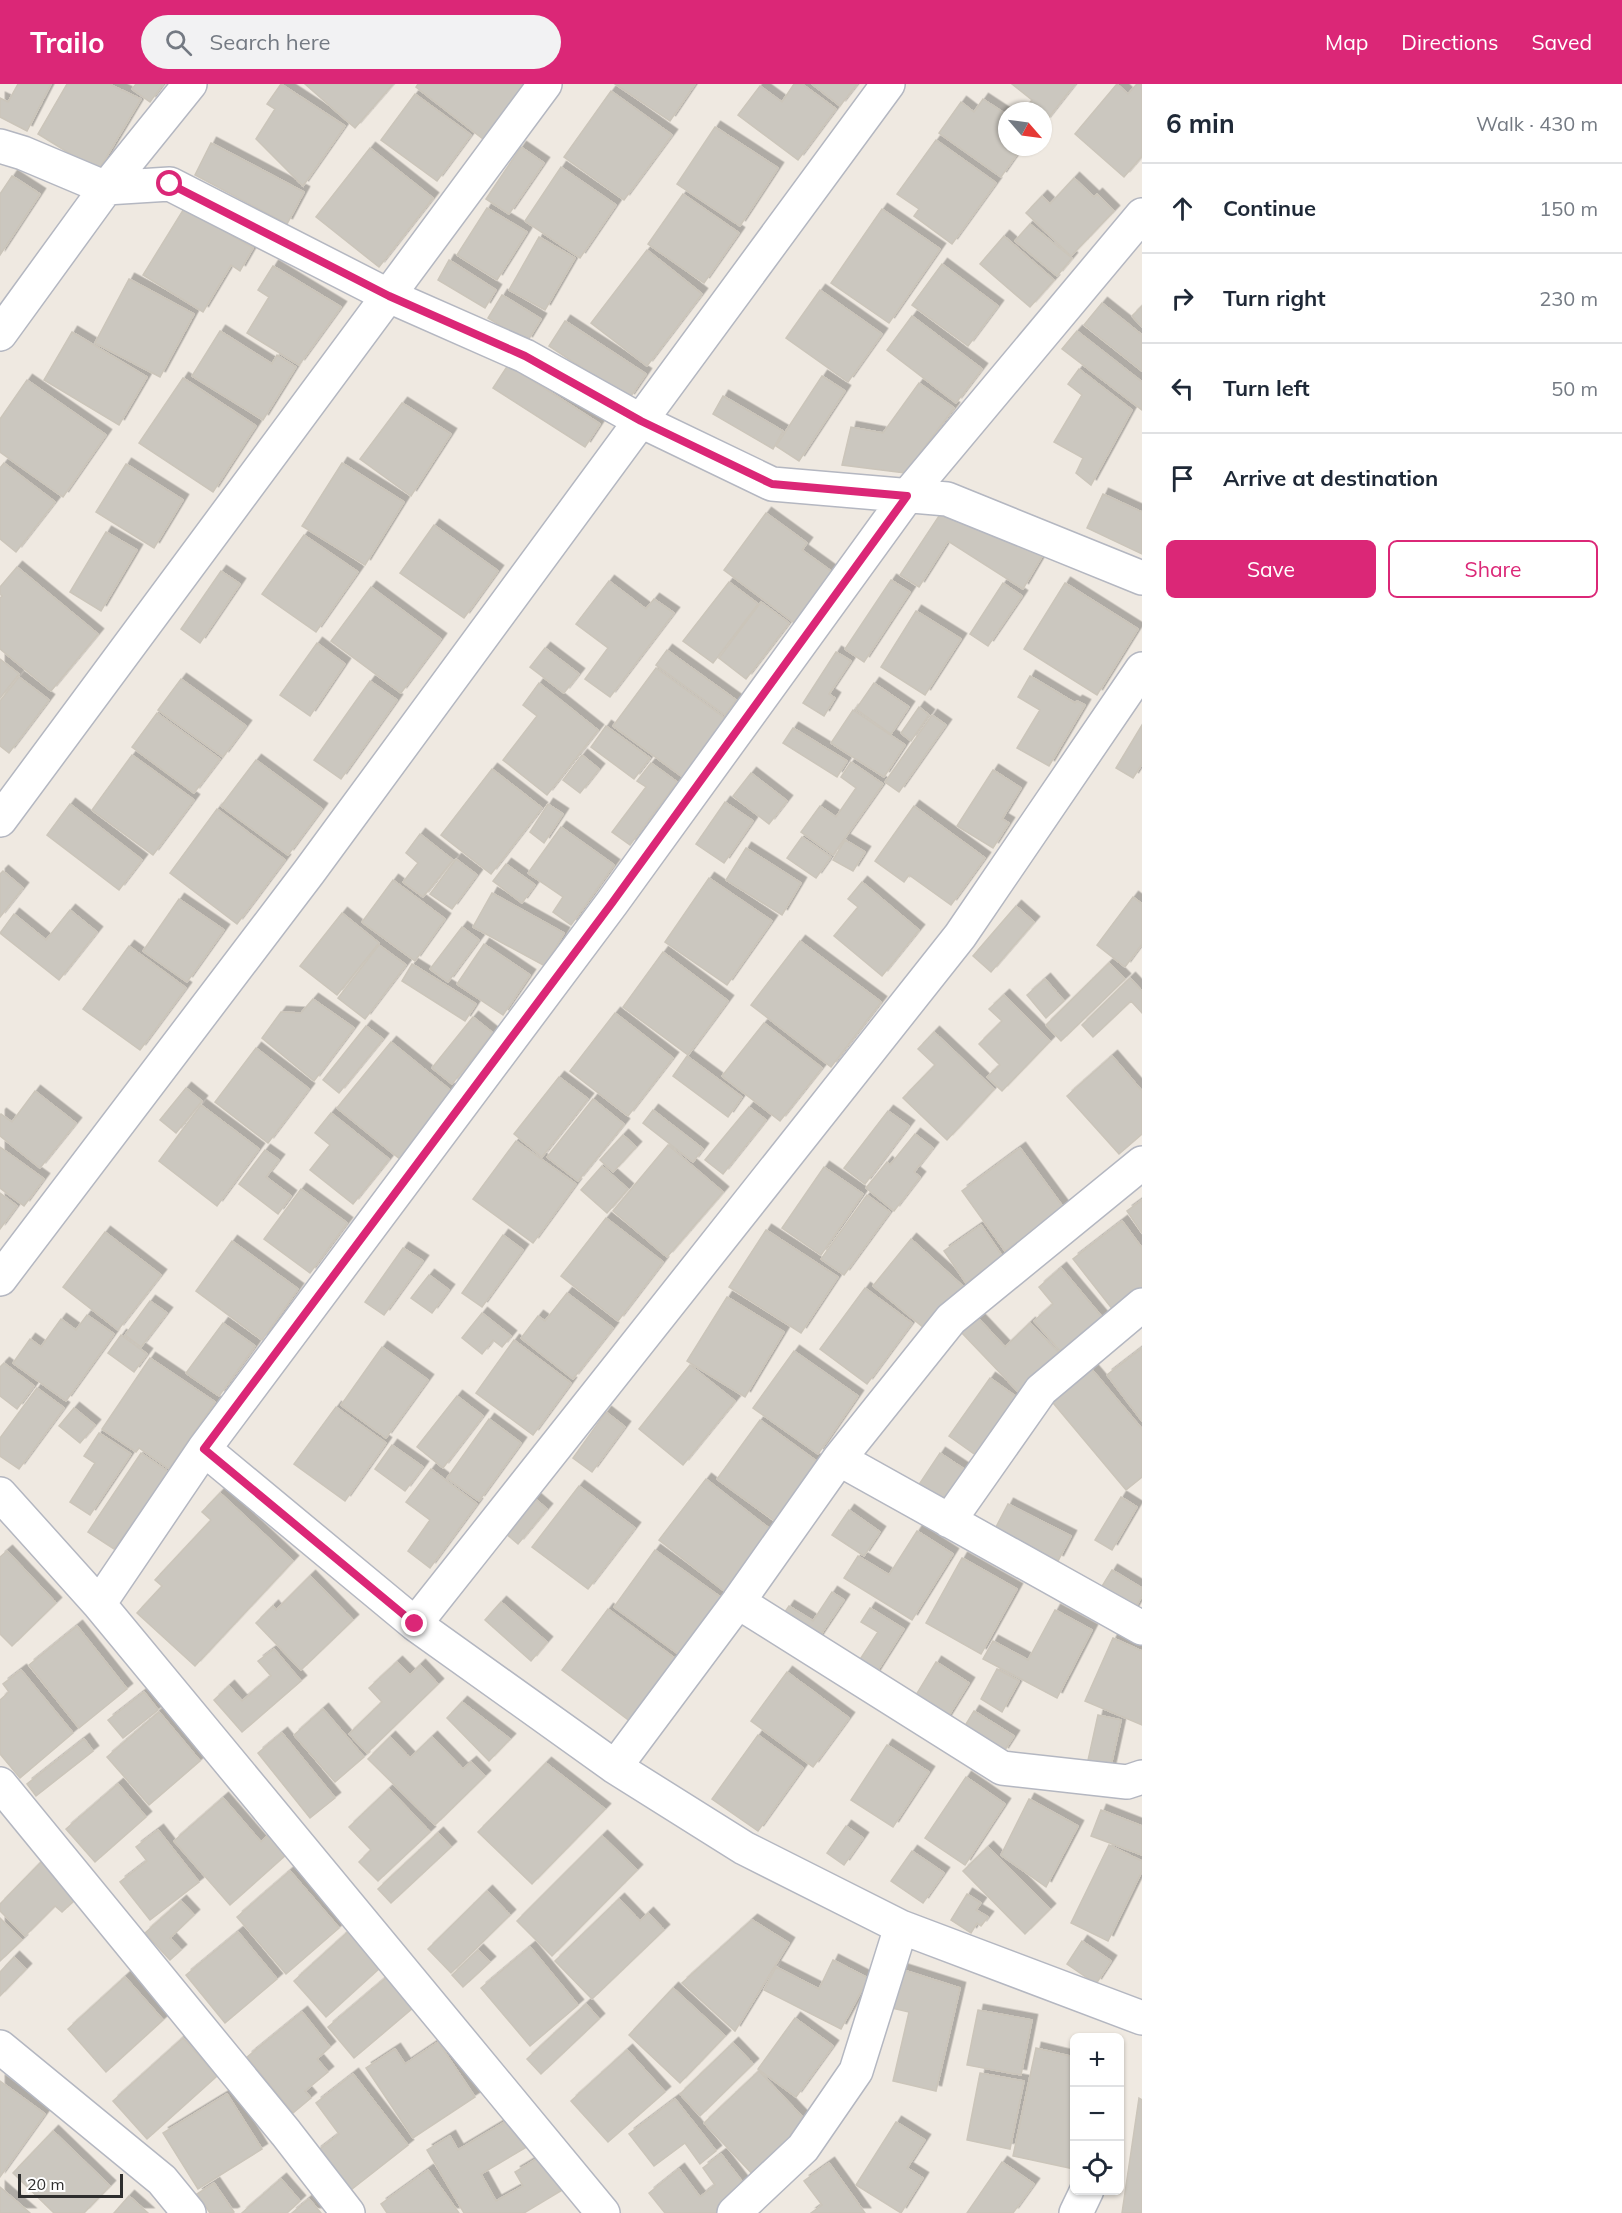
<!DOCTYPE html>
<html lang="en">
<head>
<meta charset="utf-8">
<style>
	:root { --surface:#fff; --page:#f2f2f3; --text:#1f2937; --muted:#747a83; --line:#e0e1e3; --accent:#db2777 }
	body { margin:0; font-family:Mulish,sans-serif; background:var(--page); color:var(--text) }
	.controls { position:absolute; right:18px; bottom:18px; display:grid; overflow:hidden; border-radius:9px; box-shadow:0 2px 4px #0004 }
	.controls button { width:54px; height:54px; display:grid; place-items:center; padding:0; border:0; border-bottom:2px solid var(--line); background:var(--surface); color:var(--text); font:30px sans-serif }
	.compass { position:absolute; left:998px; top:18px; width:54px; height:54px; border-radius:50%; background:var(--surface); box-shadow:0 2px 4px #0004; rotate:118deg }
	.scale { position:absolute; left:18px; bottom:15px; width:105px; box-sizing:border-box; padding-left:6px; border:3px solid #2e2e2e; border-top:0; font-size:16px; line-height:21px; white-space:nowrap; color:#2e2e2e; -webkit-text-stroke:4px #fff; paint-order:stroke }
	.stop { position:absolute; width:18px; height:18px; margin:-14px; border:4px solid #db2777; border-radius:50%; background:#fff }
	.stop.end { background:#db2777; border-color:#fff; box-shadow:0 2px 6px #0008 }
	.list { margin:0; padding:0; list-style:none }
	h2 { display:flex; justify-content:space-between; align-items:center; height:78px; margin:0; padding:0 24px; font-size:26px }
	h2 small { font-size:20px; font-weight:400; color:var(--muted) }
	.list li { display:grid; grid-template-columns:39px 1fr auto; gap:18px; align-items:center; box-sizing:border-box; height:90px; padding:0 24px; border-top:2px solid var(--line) }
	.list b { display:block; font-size:22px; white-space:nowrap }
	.list em { font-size:20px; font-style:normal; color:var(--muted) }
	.actions { display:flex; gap:12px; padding:18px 24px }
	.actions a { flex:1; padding:14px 0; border:2px solid var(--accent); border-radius:9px; text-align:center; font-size:21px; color:var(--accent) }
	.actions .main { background:var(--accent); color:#fff }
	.icon { flex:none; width:33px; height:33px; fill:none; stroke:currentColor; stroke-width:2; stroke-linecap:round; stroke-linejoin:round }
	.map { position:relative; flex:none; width:1142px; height:2129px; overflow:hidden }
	header { display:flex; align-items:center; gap:36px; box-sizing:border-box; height:84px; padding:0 30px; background:var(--accent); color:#fff }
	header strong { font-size:28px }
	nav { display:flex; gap:33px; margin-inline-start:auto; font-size:21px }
	.search { width:420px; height:54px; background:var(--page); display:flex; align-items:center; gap:15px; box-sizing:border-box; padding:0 21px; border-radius:33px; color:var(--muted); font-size:22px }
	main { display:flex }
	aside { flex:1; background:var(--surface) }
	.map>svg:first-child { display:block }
	.building { fill:#cbc7bf; stroke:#cbc5ba; stroke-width:1.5; filter:url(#shadow) }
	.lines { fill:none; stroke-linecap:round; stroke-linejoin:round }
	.minor-casing { stroke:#b4b7c1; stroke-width:36 }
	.minor { stroke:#fff; stroke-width:33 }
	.route { stroke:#db2777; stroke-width:8 }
</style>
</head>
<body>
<header>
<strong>Trailo</strong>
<div class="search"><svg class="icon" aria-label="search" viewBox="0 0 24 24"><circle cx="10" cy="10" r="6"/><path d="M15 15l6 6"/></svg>Search here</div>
<nav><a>Map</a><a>Directions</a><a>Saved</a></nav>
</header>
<main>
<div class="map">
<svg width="1142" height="2129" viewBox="0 0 1142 2129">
	<defs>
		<filter id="shadow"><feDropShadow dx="5.5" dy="-5.5" stdDeviation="0" flood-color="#0004"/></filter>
	</defs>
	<rect width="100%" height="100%" fill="#efe9e1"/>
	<!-- building -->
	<path class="building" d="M18,0H51L27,47L0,33V14L8,18Z
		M67,0H109L141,15L98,87L38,50Z
		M136,0H163L150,18L132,5Z
		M281,0L345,42L303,102L256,55L275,25L267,20Z
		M305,0H393L355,44Z
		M418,0H525L483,55L416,3Z
		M615,0H695L670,37Z
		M794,0H802L836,25L798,76L738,31L760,2L782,18Z
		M812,0H857L840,22Z
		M1012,0H1075L1045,38L1043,36V27H1031L1026,23L1032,16Z
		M1117,0L1128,10L1137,0H1142V72L1124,93L1075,50Z
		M611,7L672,51L624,116L564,73Z
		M415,10L471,51L437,97L381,56Z
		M983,15L1007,31V63H1022L1001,93L939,49L961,18L974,28Z
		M715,43L778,84L740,142L677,100Z
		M936,56L996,99L952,160L914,132L919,125L897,110Z
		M211,59L304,108L287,140L195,91Z
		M521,63L544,79L509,130L486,115Z
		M370,64L433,114L379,183L316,133Z
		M561,83L616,121L580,174L525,137Z
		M12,92L40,110L0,171V110Z
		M1074,94L1094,113L1097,110L1114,127L1071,172L1026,129L1042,112L1050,120Z
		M683,110L739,149L704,199L648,160Z
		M185,123L253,164L240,187L231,181L203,228L143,191Z
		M487,124L527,148L497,196L457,171Z
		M882,125L940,165L889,239L831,199Z
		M1030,140L1072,174L1057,192L1015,157Z
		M1004,152L1054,196L1030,223L980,180Z
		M539,153L575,174L545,226L509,206Z
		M647,166L702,210L647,282L591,239Z
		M449,176L496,206L485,224L438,196Z
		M942,180L998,222L968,262L912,221Z
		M273,182L341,223L299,281L247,249L269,213L258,206Z
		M129,195L194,230L160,293L95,259Z
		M820,206L882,250L848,298L786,254Z
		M502,211L541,235L527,258L488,234Z
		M1102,219L1142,251V287L1084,241Z
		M1142,222V243L1132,232Z
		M912,232L982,285L956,319L887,266Z
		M565,237L646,290L629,315L549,262Z
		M220,247L272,280L277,271L296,283L263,336L192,292Z
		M1077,247L1142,298V326L1062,265Z
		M72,248L147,293L119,341L44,296Z
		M508,281L600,340L585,363L493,304Z
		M1079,285L1132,326L1091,401L1076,389L1083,374L1054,358L1082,311L1068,300Z
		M822,292L845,307L799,377L776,362Z
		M183,294L256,342L213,408L139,359Z
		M27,296L106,351L63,413L0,368V335Z
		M919,299L954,324L905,389L842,381L851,343L883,349Z
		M723,312L783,347L773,365L713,330Z
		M402,319L451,350L411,412L360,375Z
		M4,379L55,418L16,468L0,455V384Z
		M342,379L404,418L365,481L302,442Z
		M126,380L183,416L154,464L96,428Z
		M1103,410L1142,428V470L1087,444Z
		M943,426L1047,464L1023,505L948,457L919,503L900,491Z
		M766,429L807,459L802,466L835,490L797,541L724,486Z
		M434,441L498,487L464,534L400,489Z
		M106,448L137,466L101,527L70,508Z
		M304,451L358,488L316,548L262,510Z
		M17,483L98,550L51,607L0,565V514L2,512L0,510V503Z
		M221,487L240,500L200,559L181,545Z
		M891,496L910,508L864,578L845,565Z
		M609,497L646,525L654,515L674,529L610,613L585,595L608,564L576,540Z
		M729,498L758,520L713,579L683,557Z
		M1003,499L1022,512L988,562L970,550Z
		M1065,499L1138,545L1097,611L1024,565Z
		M371,503L441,555L401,609L331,557Z
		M761,518L789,539L746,595L719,574Z
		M916,527L961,555L925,611L881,583Z
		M317,559L345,580L310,632L280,611Z
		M545,564L579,590L564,609L530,583Z
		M667,566L736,616L725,631L656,581Z
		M836,568L851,577L829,610L835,614L824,632L803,619Z
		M0,575L19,590L0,614Z
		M656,584L726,635L684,694L613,642Z
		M1030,592L1075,619L1077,617L1085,621L1049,682L1017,664L1040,626L1018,613Z
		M19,593L49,616L9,669L0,662V617Z
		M181,595L246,642L223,673L158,626Z
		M370,597L397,616L341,695L314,676Z
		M539,599L598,646L547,711L503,676L537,632L523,621Z
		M874,599L909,623L891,650L856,625Z
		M919,623L929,631L911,657L901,649Z
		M853,626L905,661L884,693L831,659Z
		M157,629L220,675L194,709L132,663Z
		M932,631L946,641L899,708L885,698Z
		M1142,641V680L1133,694L1116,684Z
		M606,642L650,674L634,695L591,663Z
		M793,644L847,677L837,693L783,659Z
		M132,671L194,716L153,771L92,726Z
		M582,671L599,685L580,709L563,696Z
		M256,676L322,725L288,771L221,722Z
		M851,678L883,700L833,771L801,748L820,722L836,733L856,704L841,693Z
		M651,679L677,698L630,761L612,748L646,703L637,697Z
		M492,685L542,724L491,790L441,751Z
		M993,686L1021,704L1002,735L1009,739L993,764L957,742Z
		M751,689L787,717L769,740L733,712Z
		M725,718L753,737L724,779L696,760Z
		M70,720L142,776L119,806L47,751Z
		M548,720L563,730L544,759L530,748Z
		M914,722L985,774L951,821L909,791L904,798L875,777Z
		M217,725L285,776L237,840L170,789Z
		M561,743L614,781L571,841L553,828L563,813L528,789Z
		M420,750L453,776L423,813L403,798L418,779L406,769Z
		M802,753L831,773L816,794L787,774Z
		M845,756L865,768L853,787L833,776Z
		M746,764L801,799L782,831L726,796Z
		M456,775L477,791L452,825L430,810Z
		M506,780L535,801L522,819L493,797Z
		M3,787L23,804L0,833V790Z
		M709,794L772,837L727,901L665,858Z
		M393,796L445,835L415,877L362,838Z
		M862,798L919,846L882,892L834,852L858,823L848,815Z
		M492,809L564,849L545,882L473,843Z
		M1133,813L1142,820V860L1125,883L1097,861Z
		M179,815L224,846L187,898L143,867Z
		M1016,822L1034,838L991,888L973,872Z
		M70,826L97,848L59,896L0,849L14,830L46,856Z
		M342,829L379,859L337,911L300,882Z
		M462,843L479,856L448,898L430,885Z
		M800,857L881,918L831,983L751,921Z
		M484,860L530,891L503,931L457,900Z
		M379,861L406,881L365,935L338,914Z
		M129,862L186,904L140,966L83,925Z
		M663,868L728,917L688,971L623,923Z
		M1109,879L1125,895L1061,957L1046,941Z
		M412,880L476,920L465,937L402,897Z
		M1130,894L1142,907V929L1131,917L1093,953L1082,941Z
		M1045,895L1064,917L1046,934L1027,911Z
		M1004,911L1050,957L1002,1007L987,993L1000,981L979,960L1002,937L989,925Z
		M313,915L354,944L314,997L262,954L281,928L301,929Z
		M615,929L673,974L628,1032L570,987Z
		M473,933L493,949L452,1000L432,984Z
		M764,939L822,984L780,1037L722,992Z
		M366,942L383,955L339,1009L323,996Z
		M934,948L994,1005L947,1056L903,1014L935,981L918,965Z
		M391,958L454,1009L401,1076L337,1024Z
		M256,964L309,1005L268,1059L215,1018Z
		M687,972L742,1013L728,1033L673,992Z
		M1112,972L1142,1007V1050L1119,1070L1067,1012Z
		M559,993L588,1015L542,1073L514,1050Z
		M186,1004L202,1017L176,1049L160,1036Z
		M35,1007L76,1039L40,1084L0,1052V1031L1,1030L12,1038Z
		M593,1015L624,1040L578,1097L547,1073Z
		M201,1021L259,1065L217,1122L159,1077Z
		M749,1023L766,1036L723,1090L705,1076Z
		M653,1026L703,1065L693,1078L643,1039Z
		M888,1027L909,1042L865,1100L844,1084Z
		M331,1029L389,1075L353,1120L310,1086L330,1061L315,1049Z
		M915,1050L933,1064L914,1088L920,1093L894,1127L866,1104L887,1078L890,1081Z
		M623,1051L636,1063L613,1088L600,1076Z
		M516,1057L576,1100L533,1159L473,1115Z
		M668,1061L723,1108L667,1173L613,1127Z
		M0,1063L44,1095L24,1122L0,1104Z
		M1020,1064L1064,1124L1005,1167L962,1107Z
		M265,1066L279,1076L266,1093L291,1112L278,1130L239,1100Z
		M602,1082L628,1105L607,1129L581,1106Z
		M824,1083L863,1110L821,1171L782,1144Z
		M301,1105L347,1139L310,1189L264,1155Z
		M0,1109L17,1122L0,1145Z
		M867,1111L890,1128L844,1191L821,1175Z
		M1142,1116V1149L1127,1127Z
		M606,1134L663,1178L618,1237L561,1192Z
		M1122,1137L1142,1164V1212L1117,1231L1073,1175Z
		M981,1141L1003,1173L966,1199L944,1167Z
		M766,1146L838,1193L801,1249L729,1203Z
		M105,1148L161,1191L118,1246L63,1203Z
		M503,1151L523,1166L482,1223L462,1209Z
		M911,1155L966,1205L924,1244L873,1202Z
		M232,1157L298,1205L262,1256L196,1207Z
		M403,1164L423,1177L384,1231L365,1218Z
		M1061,1184L1102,1233L1061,1268L1034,1237L1053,1220L1039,1203Z
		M429,1191L449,1206L432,1229L411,1214Z
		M865,1204L912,1239L867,1300L820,1265Z
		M567,1209L613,1244L573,1295L521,1254L538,1232L545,1237Z
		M727,1213L784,1248L745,1313L687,1277Z
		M150,1217L167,1229L141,1263L125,1251Z
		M482,1229L511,1252L502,1263L493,1256L482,1270L462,1254Z
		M87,1231L114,1250L66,1317L13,1279L30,1255L41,1263L61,1235L76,1246Z
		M977,1233L1005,1263L1030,1239L1065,1275L1024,1314L961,1248Z
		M223,1239L255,1262L219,1312L186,1289Z
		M121,1251L147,1270L134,1288L108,1269Z
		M514,1256L571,1299L533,1351L476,1309Z
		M382,1263L428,1296L386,1354L341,1321Z
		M1142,1264V1337L1107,1291Z
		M794,1267L858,1312L818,1370L753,1324Z
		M150,1274L215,1318L169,1385L139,1364L136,1368L102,1345Z
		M4,1279L34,1302L17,1325L0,1312V1283Z
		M690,1281L735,1317L683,1381L639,1345Z
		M1088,1281L1142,1345V1393L1126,1406L1049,1314Z
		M990,1294L1025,1319L984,1377L949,1352Z
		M37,1304L64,1324L19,1385L0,1372V1354Z
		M457,1312L483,1332L443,1384L417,1363Z
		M336,1323L386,1359L345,1417L294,1380Z
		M74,1324L95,1341L80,1359L59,1342Z
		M606,1328L625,1343L592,1388L573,1374Z
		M489,1335L521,1359L479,1417L447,1394Z
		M760,1336L819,1379L776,1438L717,1395Z
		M99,1349L131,1370L90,1431L70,1418L95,1379L84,1372Z
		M392,1361L423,1383L405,1407L375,1385Z
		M141,1369L170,1389L114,1465L88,1448Z
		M940,1369L967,1387L942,1426L914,1408Z
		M431,1385L477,1420L430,1484L408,1467L430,1436L406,1418Z
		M706,1395L775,1449L728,1510L659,1456Z
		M579,1402L635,1444L588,1505L532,1463Z
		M220,1409L293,1477L195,1582L137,1529L162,1502L155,1496L211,1436L202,1428Z
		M533,1413L547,1425L518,1460L504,1448Z
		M1121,1413L1137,1423L1112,1466L1095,1456Z
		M1008,1420L1071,1452L1058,1477L995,1445Z
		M849,1426L880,1448L864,1472L832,1451Z
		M917,1447L953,1470L912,1536L844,1494L858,1472L889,1491Z
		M655,1466L723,1515L681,1572L614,1523Z
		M7,1467L56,1519L12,1562L0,1550V1473Z
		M962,1474L1017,1505L981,1570L926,1539Z
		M1112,1486L1142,1504V1512L1130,1533L1096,1512Z
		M310,1492L353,1536L301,1586L256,1539L273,1522L276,1526Z
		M832,1508L844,1516L814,1561L778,1538L789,1522L813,1537Z
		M501,1518L547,1558L531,1577L485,1536Z
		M870,1524L904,1545L873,1594L855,1583L878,1548L861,1538Z
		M608,1525L677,1576L631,1638L562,1586Z
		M1055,1526L1092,1546L1057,1614L983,1575L993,1557L1028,1576Z
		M77,1542L127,1605L79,1644L29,1581Z
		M1113,1554L1142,1567V1641L1085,1617Z
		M274,1565L301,1597L242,1648L214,1616L229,1602L242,1617L271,1592L258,1577Z
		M397,1578L410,1591L420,1581L438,1600L367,1669L349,1650L382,1618L369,1604Z
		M936,1578L969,1599L943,1641L910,1621Z
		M997,1585L1019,1597L1002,1628L981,1615Z
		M21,1586L73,1649L20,1694L0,1670V1616L9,1608L3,1600Z
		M787,1588L849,1634L813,1683L751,1637Z
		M144,1608L158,1626L123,1654L108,1636Z
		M462,1618L510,1655L489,1677L447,1634Z
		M323,1625L364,1673L335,1698L294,1651Z
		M974,1627L1014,1652L1003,1669L963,1645Z
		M159,1628L200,1677L149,1721L107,1673Z
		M1098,1631L1121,1636L1110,1686L1087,1681Z
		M282,1649L335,1714L310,1734L258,1669Z
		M758,1651L803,1684L758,1747L712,1715Z
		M390,1653L410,1674L432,1653L463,1685L471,1678L485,1692L435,1741L368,1675Z
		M84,1655L93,1667L36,1712L27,1700Z
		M887,1661L929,1688L893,1743L851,1716Z
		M546,1679L605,1725L532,1800L478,1748Z
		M966,1693L1005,1720L965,1781L925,1754Z
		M118,1700L146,1733L95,1778L66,1745Z
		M389,1705L430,1748L378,1797L359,1778L371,1766L349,1743Z
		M223,1714L261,1758L269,1750L287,1770L230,1821L174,1757Z
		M1029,1715L1078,1742L1046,1803L1001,1771Z
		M1101,1726L1142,1742V1771L1091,1752Z
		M846,1742L863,1754L844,1781L827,1769Z
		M158,1746L199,1798L150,1836L120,1798L147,1777L136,1763Z
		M438,1749L451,1763L391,1819L378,1805Z
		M602,1752L637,1786L552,1872L517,1837Z
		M1109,1761L1142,1777V1787L1108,1857L1071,1839Z
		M988,1763L1050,1825L1025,1850L963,1787Z
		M912,1767L944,1789L923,1819L891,1797Z
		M41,1778L77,1814L62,1828L55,1822L25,1852L0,1827V1820Z
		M290,1787L339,1844L286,1890L237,1833Z
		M487,1807L510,1831L451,1889L428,1865Z
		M967,1810L981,1819L976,1826L988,1833L981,1842L977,1839L971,1849L951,1836Z
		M619,1815L640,1837L648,1829L664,1846L592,1915L555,1877Z
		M181,1817L194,1831L170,1854L181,1866L170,1876L145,1849Z
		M0,1834L22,1856L0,1877Z
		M752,1836L789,1859L735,1947L682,1899Z
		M349,1847L381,1883L326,1933L294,1897Z
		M238,1848L277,1895L225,1939L186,1891Z
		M1082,1857L1111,1877L1096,1900L1067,1880Z
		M530,1863L578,1921L530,1962L481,1904Z
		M478,1866L490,1878L463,1903L452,1891Z
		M14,1873L26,1885L0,1912V1888Z
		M833,1876L868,1894L841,1945L764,1906L776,1883L819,1905Z
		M894,1883L960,1904L936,2007L893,1997L909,1928L883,1922Z
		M125,1893L163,1936L106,1988L68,1945Z
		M387,1893L413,1924L354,1974L328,1943Z
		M673,1904L725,1952L680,1999L629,1951Z
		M586,1920L599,1935L541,1990L527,1975Z
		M978,1926L1032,1936L1021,1991L967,1981Z
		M302,1928L330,1963L317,1975L328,1988L305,2007L311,2014L293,2029L247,1973Z
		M795,1934L833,1962L796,2013L758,1985Z
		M183,1954L217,1992L147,2055L113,2017Z
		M438,1958L475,2013L413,2054L366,1984L395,1965L405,1980Z
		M733,1959L753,1980L700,2032L680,2010Z
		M1036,1964L1074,1973V2085L1013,2072Z
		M627,1966L665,2008L608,2058L571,2017Z
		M759,1987L811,2042L756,2094L704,2039Z
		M980,1989L1024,1997L1010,2065L967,2056Z
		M353,1990L408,2061L347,2109L316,2068L339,2050L316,2019Z
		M0,1997L45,2030L0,2093Z
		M227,2010L262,2065L198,2105L163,2049Z
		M1139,2014L1142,2016V2129H1122Z
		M675,2015L716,2067L700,2080L685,2059L654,2082L629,2050Z
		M513,2033L530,2061L481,2090L496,2117L523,2102L515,2088L543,2071L564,2105L524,2129H464L427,2066L450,2052L458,2066Z
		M896,2038L925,2056L907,2084L923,2094L901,2129L856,2101Z
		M53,2047L110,2102L84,2129H54L13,2089Z
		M721,2070L748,2105L717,2129H665L649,2109L679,2085L700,2113L715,2101L703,2084Z
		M1002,2078L1034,2100L1013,2129H967Z
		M829,2079L865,2129H811L822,2121L804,2097Z
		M428,2086L459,2129H387L381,2120Z
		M281,2095L300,2117L287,2129H242Z
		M214,2099L234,2128L232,2129H210L197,2110Z
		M0,2103L30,2129H0Z
		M129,2112L148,2129H114Z
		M309,2115L321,2129H292Z"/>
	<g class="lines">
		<!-- minor casing -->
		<g class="minor-casing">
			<path id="minor" d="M0,62L23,69L106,104L170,100L389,212L525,272L641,337L772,400L947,415L1142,494
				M0,250L106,104L190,0
				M0,736L545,0
				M0,1195L309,788L888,0
				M204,1365L415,1540L615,1683L744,1764L901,1843L1142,1934
				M839,1375L1142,1544
				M0,1410L99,1520L603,2129
				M949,1437L1041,1306L1142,1221
				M738,1518L1002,1684L1127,1698L1142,1693
				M99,1520L204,1365L612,819L907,412L1142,131
				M415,1540L960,852L1142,585
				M615,1683L738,1518L839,1375L951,1235L1142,1079
				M0,1700L286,2049L348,2129
				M0,1963L162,2096L189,2129
				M734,2129L803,2064L856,1987L901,1843
				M1076,2129L1087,2106"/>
		</g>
		<!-- minor -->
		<use href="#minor" class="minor"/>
	</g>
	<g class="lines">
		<!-- route -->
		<path class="route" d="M170,100L389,212L525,272L641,337L772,400L907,412L612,819L204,1365L415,1540"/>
	</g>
</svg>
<div class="controls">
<button>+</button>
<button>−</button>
<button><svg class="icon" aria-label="locate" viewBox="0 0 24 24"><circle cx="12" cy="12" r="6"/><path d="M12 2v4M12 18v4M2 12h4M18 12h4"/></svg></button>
</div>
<svg class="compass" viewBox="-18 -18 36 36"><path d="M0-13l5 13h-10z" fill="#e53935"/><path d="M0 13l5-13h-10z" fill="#747a83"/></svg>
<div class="scale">20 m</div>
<div class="stop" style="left:170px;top:100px"></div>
<div class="stop end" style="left:415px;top:1540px"></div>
</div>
<aside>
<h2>6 min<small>Walk · 430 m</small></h2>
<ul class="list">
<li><svg class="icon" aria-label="ahead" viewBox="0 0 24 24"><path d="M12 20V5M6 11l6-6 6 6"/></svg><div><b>Continue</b></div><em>150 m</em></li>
<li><svg class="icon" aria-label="right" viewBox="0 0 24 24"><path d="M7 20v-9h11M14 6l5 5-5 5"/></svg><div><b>Turn right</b></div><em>230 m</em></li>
<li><svg class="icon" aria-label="left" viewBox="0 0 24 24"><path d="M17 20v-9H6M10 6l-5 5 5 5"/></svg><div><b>Turn left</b></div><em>50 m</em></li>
<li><svg class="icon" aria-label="arrive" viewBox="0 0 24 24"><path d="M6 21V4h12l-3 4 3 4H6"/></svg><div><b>Arrive at destination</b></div></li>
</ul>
<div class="actions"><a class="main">Save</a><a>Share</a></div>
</aside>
</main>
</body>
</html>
